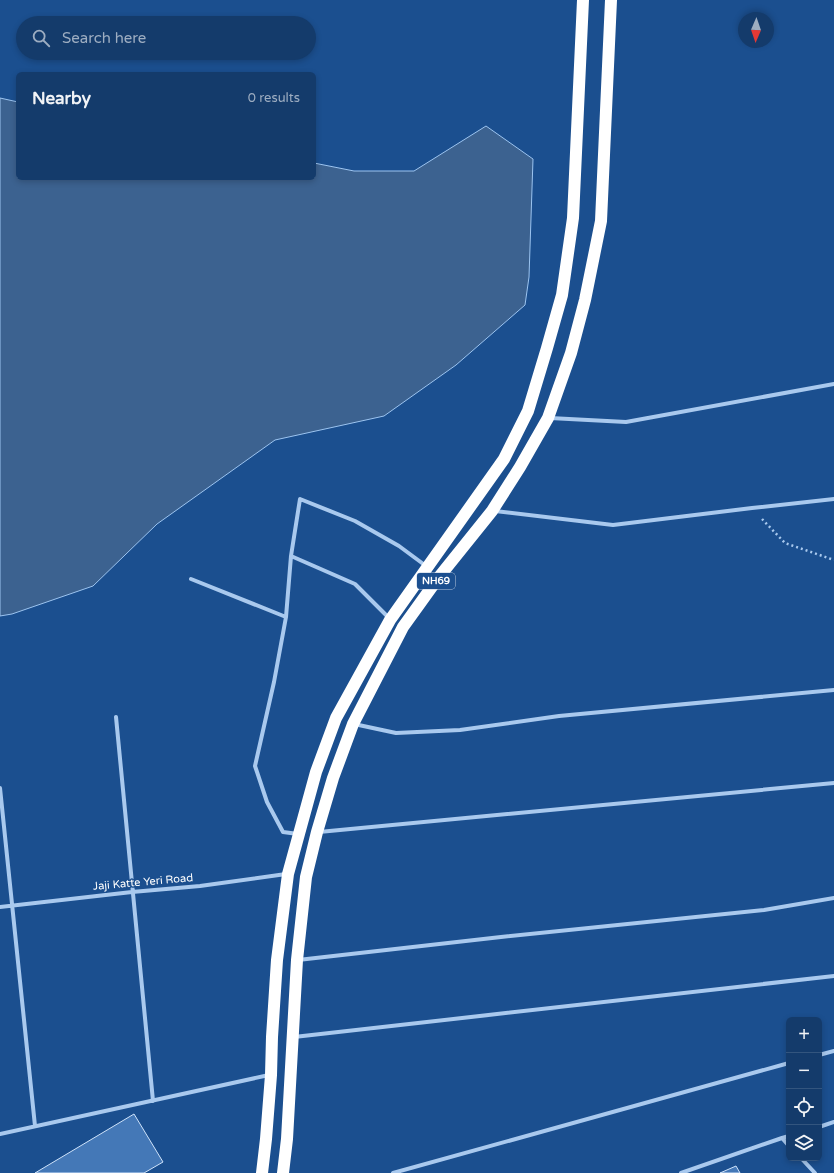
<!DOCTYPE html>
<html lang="en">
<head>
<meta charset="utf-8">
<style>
	:root { --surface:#143b6b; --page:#1d4271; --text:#f1f3f6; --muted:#9dadc1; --line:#33557e }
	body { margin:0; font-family:"Varela Round",sans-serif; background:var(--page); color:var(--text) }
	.controls { position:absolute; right:12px; bottom:12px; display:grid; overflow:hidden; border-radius:6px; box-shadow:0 2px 6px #0003 }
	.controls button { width:36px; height:36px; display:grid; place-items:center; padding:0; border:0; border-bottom:1px solid var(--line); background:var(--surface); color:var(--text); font:20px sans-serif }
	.compass { position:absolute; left:738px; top:12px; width:36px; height:36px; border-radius:50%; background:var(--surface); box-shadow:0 2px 6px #0003; rotate:182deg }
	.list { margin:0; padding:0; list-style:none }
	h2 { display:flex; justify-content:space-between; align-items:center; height:52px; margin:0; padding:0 16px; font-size:17px }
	h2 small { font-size:13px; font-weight:400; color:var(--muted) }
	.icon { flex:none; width:22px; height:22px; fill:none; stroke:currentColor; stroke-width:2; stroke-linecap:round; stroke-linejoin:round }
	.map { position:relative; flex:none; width:834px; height:1173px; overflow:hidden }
	.search { position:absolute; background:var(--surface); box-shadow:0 2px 6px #0003; left:16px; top:16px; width:300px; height:44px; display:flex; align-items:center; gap:10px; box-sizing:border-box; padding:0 14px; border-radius:22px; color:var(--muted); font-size:15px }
	.panel { position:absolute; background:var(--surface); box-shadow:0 2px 6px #0003; left:16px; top:72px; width:300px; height:108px; border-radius:6px }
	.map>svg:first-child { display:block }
	.water { fill:#3c6290; stroke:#9cc4f0 }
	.building { fill:#4478b7; stroke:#cfe3fa }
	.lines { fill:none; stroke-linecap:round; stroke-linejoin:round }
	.path { stroke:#a9c9ee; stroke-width:2.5; stroke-dasharray:2 3; stroke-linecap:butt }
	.street { stroke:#a9c9ee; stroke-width:4 }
	.highway { stroke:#fff; stroke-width:12 }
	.labels { text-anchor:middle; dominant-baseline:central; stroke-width:3; stroke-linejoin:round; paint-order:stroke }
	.shield { fill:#1b4f8f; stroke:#bbcadd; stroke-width:1 }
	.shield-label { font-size:10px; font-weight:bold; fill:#fff }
	.street-label { font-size:11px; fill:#fff; stroke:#1b4f8f }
</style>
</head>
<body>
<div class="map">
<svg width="834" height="1173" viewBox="0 0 834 1173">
	<rect width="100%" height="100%" fill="#1b4f8f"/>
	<!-- water -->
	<path class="water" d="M0,98L18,102V178H314V163L354,171H414L486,126L533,159L529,277L525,305L456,365L384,416L275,440L157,524L93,586L12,614L0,616Z"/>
	<!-- building -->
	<path class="building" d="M134,1114L163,1162L144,1173H35Z
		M736,1166L740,1173H720Z"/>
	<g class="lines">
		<!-- path -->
		<path class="path" d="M762,519L785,543L834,560"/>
		<!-- street -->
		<path class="street" d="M550,418L626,422L834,384
			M495,511L613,525L752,508L834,499
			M291,556L355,584L389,618
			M191,579L286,617
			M116,717L153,1101
			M354,724L396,733L460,730L559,716L834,690
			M0,788L35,1126
			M319,832L834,783
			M298,834L283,832L267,802L255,766L274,682L286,617L291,556L300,499L355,521L399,546L426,566
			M0,907L132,892L200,886L286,874
			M298,960L501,937L764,910L834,898
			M294,1037L834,976
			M819,1055L834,1051
			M819,1127L834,1122
			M0,1134L269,1075
			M782,1138L789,1136
			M801,1158L815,1173
			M393,1173L789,1063
			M681,1173L782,1138L789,1146"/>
		<!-- highway -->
		<path class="highway" d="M262,1173L266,1139L271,1075L272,1037L277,960L288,874L316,772L336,718L390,620L504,459L528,411L547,348L562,295L573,218L583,0
			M283,1173L287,1139L297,960L306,877L317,832L333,778L353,724L403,627L439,577L492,511L520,467L548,418L571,353L585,300L601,221L611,0"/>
	</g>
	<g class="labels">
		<!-- shield labels -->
		<rect class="shield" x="417" y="573" width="38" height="16" rx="3"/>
		<g class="shield-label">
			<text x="436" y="581">NH69</text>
		</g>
		<!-- street labels -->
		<g class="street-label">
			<text transform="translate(143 882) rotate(-5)">Jaji Katte Yeri Road</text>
		</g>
	</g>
</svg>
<div class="controls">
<button>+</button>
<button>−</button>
<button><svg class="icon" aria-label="locate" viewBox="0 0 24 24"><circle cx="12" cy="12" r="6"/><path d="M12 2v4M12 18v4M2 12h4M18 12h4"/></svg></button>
<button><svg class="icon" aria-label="layers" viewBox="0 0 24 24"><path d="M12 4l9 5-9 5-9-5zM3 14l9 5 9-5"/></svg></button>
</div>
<svg class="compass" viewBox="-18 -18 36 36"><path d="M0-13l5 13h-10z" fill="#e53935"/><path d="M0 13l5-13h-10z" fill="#9dadc1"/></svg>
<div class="search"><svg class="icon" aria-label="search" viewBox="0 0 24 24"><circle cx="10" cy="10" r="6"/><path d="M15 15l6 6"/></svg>Search here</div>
<section class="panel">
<h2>Nearby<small>0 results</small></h2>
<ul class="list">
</ul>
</section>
</div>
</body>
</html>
